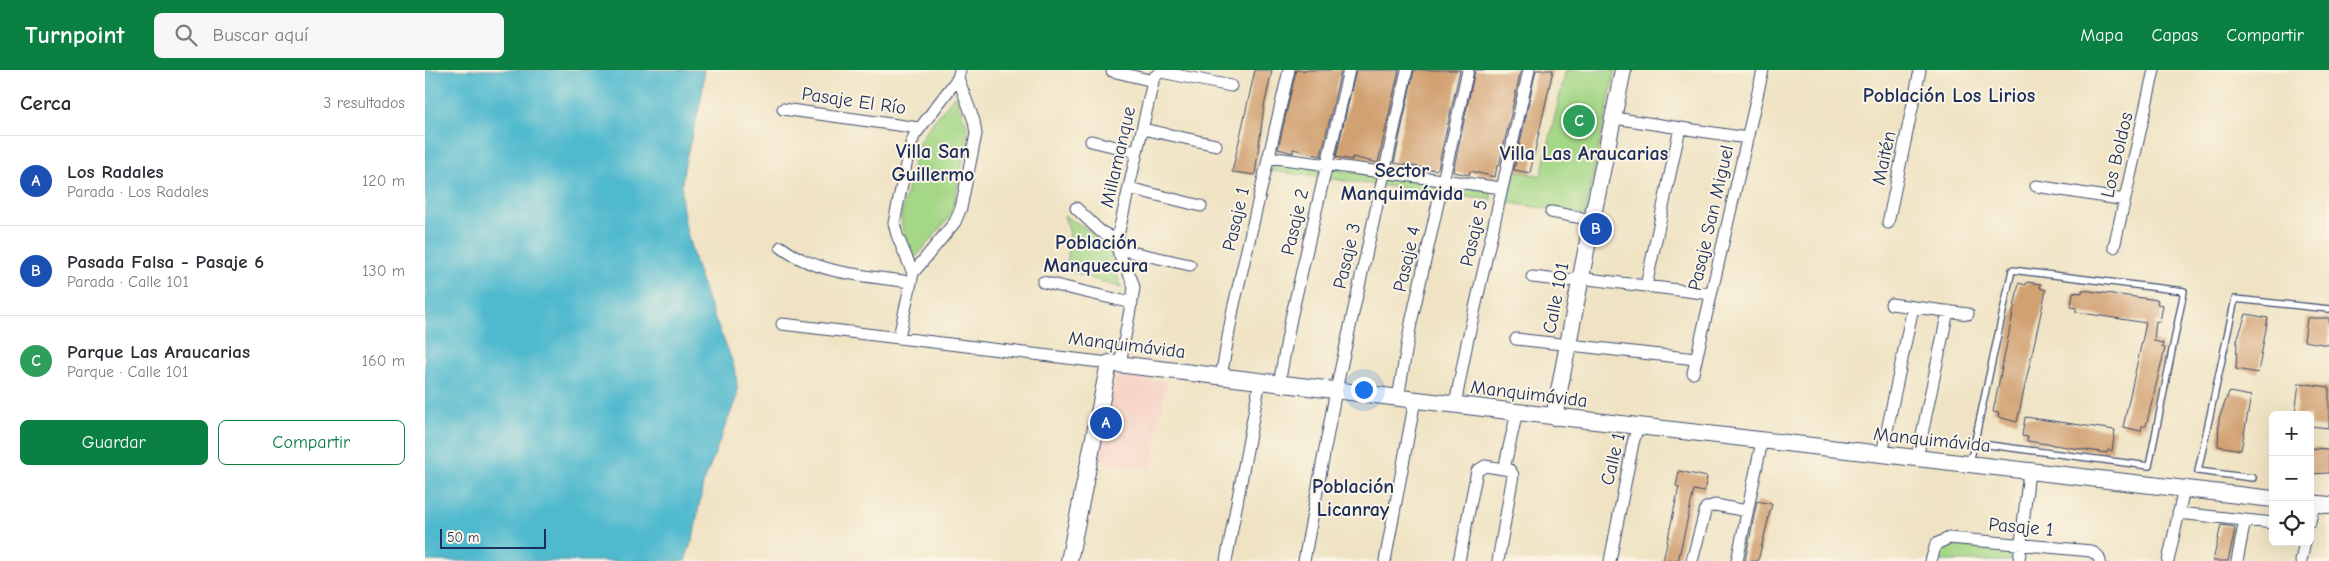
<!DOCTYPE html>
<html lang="es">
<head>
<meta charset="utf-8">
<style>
	:root { --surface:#fff; --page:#f7f7f7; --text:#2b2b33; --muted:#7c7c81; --line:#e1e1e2; --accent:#0b8043 }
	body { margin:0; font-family:"Comic Neue",sans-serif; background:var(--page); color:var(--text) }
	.controls { position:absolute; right:15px; bottom:15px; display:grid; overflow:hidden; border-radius:8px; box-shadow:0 5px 20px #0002 }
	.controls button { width:45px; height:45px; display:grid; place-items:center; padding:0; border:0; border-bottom:1px solid var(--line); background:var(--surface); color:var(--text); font:25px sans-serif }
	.scale { position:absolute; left:15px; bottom:12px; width:106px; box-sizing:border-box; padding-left:5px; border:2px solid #1b2f5e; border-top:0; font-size:14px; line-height:18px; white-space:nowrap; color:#1b2f5e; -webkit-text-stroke:4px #fcf5e5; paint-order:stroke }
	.you { position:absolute; left:938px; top:319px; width:18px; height:18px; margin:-12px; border:4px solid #fff; border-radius:50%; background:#1a73e8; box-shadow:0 0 0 8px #1a73e833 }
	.badge { display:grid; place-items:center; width:32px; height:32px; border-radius:50%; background:var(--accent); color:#fff; font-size:16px; font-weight:700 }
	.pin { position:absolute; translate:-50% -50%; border:2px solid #fff; box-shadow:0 1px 5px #0006 }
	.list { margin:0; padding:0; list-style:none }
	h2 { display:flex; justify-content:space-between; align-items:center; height:65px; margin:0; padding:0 20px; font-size:21px }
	h2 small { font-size:16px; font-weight:400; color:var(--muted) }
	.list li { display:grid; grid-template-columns:32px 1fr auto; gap:15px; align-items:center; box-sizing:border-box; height:90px; padding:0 20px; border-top:1px solid var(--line) }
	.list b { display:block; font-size:19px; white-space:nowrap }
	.list p { margin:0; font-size:16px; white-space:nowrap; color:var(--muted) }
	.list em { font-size:16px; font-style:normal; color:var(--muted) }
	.actions { display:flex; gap:10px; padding:15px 20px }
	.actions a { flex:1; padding:11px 0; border:1px solid var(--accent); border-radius:8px; text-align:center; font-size:18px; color:var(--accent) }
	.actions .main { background:var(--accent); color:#fff }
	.icon { flex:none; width:28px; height:28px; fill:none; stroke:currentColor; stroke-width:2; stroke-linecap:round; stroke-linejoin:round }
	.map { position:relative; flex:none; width:1904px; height:491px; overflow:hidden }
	header { display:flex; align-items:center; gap:30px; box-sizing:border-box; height:70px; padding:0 25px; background:var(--accent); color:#fff }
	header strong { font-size:24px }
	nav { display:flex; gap:28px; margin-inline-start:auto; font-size:18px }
	.search { width:350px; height:45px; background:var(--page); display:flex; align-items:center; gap:12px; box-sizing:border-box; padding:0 18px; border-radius:8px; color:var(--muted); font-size:19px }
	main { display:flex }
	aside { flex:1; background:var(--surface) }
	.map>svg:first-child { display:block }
	.built { fill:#f6d2c5 }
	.green { fill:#a4d786; stroke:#608372 }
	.water { fill:#50b9ce; stroke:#367496 }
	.building { fill:#d1a172 }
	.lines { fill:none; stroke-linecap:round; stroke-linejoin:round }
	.lane-casing { stroke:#3b4a6d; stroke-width:8 }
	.street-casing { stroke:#3b4a6d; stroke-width:13 }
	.secondary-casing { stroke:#3b4a6d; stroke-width:18 }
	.lane { stroke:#fff; stroke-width:5.5 }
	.street { stroke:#fff; stroke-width:11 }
	.secondary { stroke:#fff; stroke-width:16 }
	.labels { text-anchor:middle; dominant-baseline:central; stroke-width:4; stroke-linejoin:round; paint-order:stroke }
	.street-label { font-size:19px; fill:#1b2f5e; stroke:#fcf5e5 }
	.neighbourhood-label { font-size:20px; font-weight:bold; fill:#1b2f5e; stroke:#fcf5e5 }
</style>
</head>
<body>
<header>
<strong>Turnpoint</strong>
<div class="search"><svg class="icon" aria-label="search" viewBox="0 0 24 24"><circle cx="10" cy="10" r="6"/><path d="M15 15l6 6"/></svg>Buscar aquí</div>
<nav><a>Mapa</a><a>Capas</a><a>Compartir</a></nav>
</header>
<main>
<aside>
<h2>Cerca<small>3 resultados</small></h2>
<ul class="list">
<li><span class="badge" style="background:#1a4fb4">A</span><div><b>Los Radales</b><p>Parada · Los Radales</p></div><em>120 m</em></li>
<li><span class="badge" style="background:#1a4fb4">B</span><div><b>Pasada Falsa - Pasaje 6</b><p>Parada · Calle 101</p></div><em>130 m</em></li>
<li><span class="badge" style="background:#2e9e5b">C</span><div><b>Parque Las Araucarias</b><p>Parque · Calle 101</p></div><em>160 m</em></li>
</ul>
<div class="actions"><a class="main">Guardar</a><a>Compartir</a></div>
</aside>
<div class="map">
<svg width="1904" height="491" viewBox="0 0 1904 491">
	<rect width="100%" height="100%" fill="#fcf5e5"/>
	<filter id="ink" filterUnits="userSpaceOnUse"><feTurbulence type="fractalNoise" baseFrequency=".02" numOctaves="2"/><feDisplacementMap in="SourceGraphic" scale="10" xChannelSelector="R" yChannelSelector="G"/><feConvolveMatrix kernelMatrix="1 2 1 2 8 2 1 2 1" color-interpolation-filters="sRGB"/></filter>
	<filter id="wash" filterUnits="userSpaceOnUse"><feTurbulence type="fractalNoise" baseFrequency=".0096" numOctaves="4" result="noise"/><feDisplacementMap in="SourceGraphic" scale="20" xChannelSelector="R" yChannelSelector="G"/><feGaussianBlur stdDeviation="1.12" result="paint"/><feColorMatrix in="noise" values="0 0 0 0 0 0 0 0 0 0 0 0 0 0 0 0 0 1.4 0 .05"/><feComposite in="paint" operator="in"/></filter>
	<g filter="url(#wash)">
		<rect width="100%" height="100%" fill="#efe3c3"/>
		<!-- built -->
		<path class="built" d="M691,305L742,311L726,400L673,391Z"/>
		<!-- green -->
		<path class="green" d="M1141,0H1190L1160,145L1080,132L1091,101L1116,106Z
			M530,25L541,53L543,65L528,138L522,150L489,189L478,161L476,147L492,77L499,64Z
			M850,92L1066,120V130L847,101Z
			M639,146L682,169L696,218L642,200L645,163Z
			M1521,472L1589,479L1587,491H1512L1514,479Z"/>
		<!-- water -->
		<path class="water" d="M0,0H279C279,48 250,94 258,141C264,178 276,212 289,247C299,273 314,297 312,326L278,414L269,464L260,491H0Z"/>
		<g id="blocks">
			<!-- building -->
			<path class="building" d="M830,0H847L839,37L830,105L807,102Z
				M871,0H916L896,86L868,79V83L853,79Z
				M931,0H974L953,93L927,87V90L911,87Z
				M989,0H1035L1013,98L1011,100L969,93Z
				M1050,0H1096L1074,96H1072L1070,107L1045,101L1044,105L1028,102Z
				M1111,0H1128L1105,103L1089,100Z
				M1602,212L1616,214L1615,218L1621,220L1592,352L1573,347L1574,343L1568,342L1594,213L1601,215Z
				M1657,220L1733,230L1732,234L1738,235L1735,252L1731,251L1729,271L1738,273L1737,277L1740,278L1721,356H1717L1716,361L1698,357L1721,253L1651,242V238L1646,237L1648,222L1657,223Z
				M1821,244L1843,248L1833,303L1811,299L1812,270Z
				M1882,248H1904V275L1879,271Z
				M1874,313L1904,317V358L1885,356V345H1870Z
				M1804,322L1826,326L1816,380L1793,376L1794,348Z
				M1600,347L1690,360L1687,381L1683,380L1682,383L1602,371L1603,367L1597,366Z
				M1885,378L1904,379V403L1885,404Z
				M1254,401L1282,407L1279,422L1269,420L1253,491H1238L1254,417L1251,416Z
				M1332,431L1347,434L1333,491H1320Z
				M1796,455L1810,457L1808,469L1803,491H1788Z"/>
		</g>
	</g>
	<g filter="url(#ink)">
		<use href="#blocks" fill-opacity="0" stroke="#3b4a6d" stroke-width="1"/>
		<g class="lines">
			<!-- lane casing -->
			<g class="lane-casing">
				<path id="lane" d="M1542,392L1547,384L1587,200L1759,221L1724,396L1549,373
					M1828,408L1773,401L1810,229L1904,239"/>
			</g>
			<!-- street casing -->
			<g class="street-casing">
				<path id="street" d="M687,1L728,11
					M358,39L494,58
					M1189,48L1322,68
					M718,59L791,75
					M666,71L712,82
					M843,87L1077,118
					M1611,116L1700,130
					M704,118L776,136
					M651,138L675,161L692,170
					M1126,142L1167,150
					M1463,153L1495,0
					M356,177C391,204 443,206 485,212
					M1689,177L1729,0
					M693,179L765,195
					M488,203L472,165L469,153L484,80L489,66L533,8L535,0
					M1107,207L1142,211L1155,208L1286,224
					M618,212L707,233
					M1221,216L1255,58
					M1466,234L1543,244
					M357,254L684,293
					M474,267L488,203L530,152L536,138L551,64L549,51L533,8
					M1091,269L1271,289
					M695,294L709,218C706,200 691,189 692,170L729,7L736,2L806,16
					M1268,303L1338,0
					M796,307L808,239L864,0
					M854,314L866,248L924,0
					M973,328L986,253L1043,0
					M1030,335L1042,273L1104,0
					M1457,384L1488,237
					M1492,388L1523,241
					M1079,399L1092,342
					M1753,443L1848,453
					M1885,451L1889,434
					M801,491L835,311
					M879,491L911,320L982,0
					M960,491L990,330
					M1034,491L1052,401L1060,396L1085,400L1088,405L1073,491
					M1185,491L1208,373L1213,356
					M1267,491L1281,438L1290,435L1322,441
					M1312,491L1337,371
					M1506,491L1511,474L1524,468L1666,481L1673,486L1675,491
					M1594,491L1604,401
					M1743,491L1759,419
					M1812,491L1820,450
					M1876,491L1880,472"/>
			</g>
			<!-- secondary casing -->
			<g class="secondary-casing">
				<path id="secondary" d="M1129,347L1167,150L1198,0
					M1885,433L1904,435
					M644,491L684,293L1092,342L1848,429"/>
			</g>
			<!-- lane -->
			<use href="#lane" class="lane"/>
			<!-- street -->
			<use href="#street" class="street"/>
			<!-- secondary -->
			<use href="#secondary" class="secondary"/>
		</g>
	</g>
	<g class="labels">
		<!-- street labels -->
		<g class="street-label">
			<text transform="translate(429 31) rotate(8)">Pasaje El Río</text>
			<text transform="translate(1692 85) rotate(-77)">Los Boldos</text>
			<text transform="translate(693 87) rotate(-77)">Millamanque</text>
			<text transform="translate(1459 88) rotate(-78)">Maitén</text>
			<text transform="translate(1286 148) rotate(-77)">Pasaje San Miguel</text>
			<text transform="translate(811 149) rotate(-77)">Pasaje 1</text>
			<text transform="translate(870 152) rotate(-77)">Pasaje 2</text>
			<text transform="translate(1049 163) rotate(-77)">Pasaje 5</text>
			<text transform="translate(922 186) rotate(-77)">Pasaje 3</text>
			<text transform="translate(982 189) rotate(-77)">Pasaje 4</text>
			<text transform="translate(1131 228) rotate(-79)">Calle 101</text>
			<text transform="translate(702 275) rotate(7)">Manquimávida</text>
			<text transform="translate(1104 324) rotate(7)">Manquimávida</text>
			<text transform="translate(1507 370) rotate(6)">Manquimávida</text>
			<text transform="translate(1188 389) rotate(-77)">Calle 1</text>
			<text transform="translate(1596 457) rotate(5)">Pasaje 1</text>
		</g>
		<!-- neighbourhood labels -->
		<g class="neighbourhood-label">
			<text x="1524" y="25">Población Los Lirios</text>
			<text x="508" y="81">Villa San<tspan x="508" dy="23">Guillermo</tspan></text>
			<text x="1159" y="83">Villa Las Araucarias</text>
			<text x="977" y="100">Sector<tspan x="977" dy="23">Manquimávida</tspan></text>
			<text x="671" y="172">Población<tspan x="671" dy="23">Manquecura</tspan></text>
			<text x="928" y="416">Población<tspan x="928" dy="23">Licanray</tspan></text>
		</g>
	</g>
</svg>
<div class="controls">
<button>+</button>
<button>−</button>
<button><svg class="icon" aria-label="locate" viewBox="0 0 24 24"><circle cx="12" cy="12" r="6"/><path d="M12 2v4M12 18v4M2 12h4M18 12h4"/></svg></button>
</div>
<div class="scale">50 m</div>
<div class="you"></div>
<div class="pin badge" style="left:681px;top:353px;background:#1a4fb4">A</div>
<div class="pin badge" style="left:1171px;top:159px;background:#1a4fb4">B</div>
<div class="pin badge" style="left:1154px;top:51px;background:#2e9e5b">C</div>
</div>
</main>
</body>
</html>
